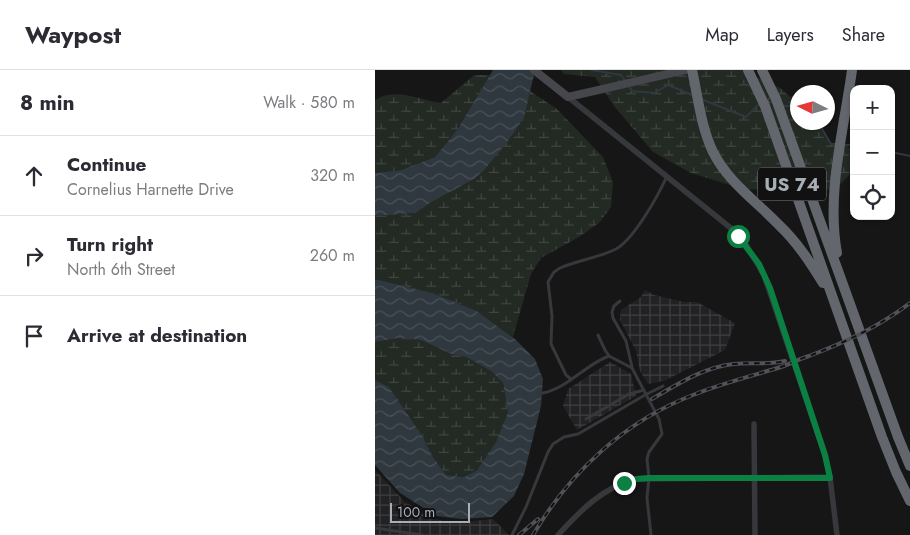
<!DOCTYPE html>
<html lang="en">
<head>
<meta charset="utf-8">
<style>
	:root { --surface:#fff; --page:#f2f2f3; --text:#2b2b33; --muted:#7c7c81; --line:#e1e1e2 }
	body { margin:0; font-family:Jost,sans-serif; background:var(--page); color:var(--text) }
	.controls { position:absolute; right:15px; top:15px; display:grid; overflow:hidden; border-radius:10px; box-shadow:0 1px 4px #0004 }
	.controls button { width:45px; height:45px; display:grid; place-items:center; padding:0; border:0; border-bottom:1px solid var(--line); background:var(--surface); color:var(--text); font:25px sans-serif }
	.compass { position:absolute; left:415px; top:15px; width:45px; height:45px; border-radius:50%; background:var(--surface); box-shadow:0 1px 4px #0004; rotate:275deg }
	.scale { position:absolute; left:15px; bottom:12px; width:80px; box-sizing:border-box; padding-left:5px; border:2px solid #a8adb6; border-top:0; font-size:14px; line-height:18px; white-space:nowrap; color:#a8adb6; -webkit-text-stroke:4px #111112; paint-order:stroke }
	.stop { position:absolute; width:15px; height:15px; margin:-11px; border:4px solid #0b8043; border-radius:50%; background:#fff }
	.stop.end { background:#0b8043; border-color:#fff; box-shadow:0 1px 5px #0008 }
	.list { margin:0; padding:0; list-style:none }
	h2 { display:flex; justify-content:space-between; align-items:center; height:65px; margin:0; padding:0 20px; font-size:21px }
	h2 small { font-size:16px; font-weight:400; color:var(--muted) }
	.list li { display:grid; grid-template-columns:32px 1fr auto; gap:15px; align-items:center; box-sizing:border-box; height:80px; padding:0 20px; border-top:1px solid var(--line) }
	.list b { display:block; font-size:19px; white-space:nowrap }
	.list p { margin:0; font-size:16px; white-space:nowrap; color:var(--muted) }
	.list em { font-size:16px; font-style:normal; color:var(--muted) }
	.icon { flex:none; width:28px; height:28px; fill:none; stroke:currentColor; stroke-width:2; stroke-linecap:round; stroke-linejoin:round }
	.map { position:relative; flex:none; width:535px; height:465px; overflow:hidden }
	header { display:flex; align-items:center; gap:30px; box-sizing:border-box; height:70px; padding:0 25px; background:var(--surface); border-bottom:1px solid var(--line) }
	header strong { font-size:24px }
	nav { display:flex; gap:28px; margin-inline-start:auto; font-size:18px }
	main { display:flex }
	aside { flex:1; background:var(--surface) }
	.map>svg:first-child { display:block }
	.industrial { fill:url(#industrial-grid) }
	.wetland { fill:url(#wetland-marsh) }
	.water { fill:url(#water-waves) }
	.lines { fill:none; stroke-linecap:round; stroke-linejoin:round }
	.stream { stroke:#2f383f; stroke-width:2 }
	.lane { stroke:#37383c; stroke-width:3 }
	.street { stroke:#37383c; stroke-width:5.5 }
	.secondary { stroke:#45474c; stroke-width:8 }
	.highway { stroke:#63666d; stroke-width:10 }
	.rail-casing { stroke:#505257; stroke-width:4 }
	.rail { stroke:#111112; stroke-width:2; stroke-dasharray:5.5; stroke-linecap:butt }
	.route { stroke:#0b8043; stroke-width:6 }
	.labels { text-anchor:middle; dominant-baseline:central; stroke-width:4.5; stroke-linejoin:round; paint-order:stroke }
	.shield { fill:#111112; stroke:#7b7e85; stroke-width:1 }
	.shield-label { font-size:19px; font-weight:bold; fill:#a8adb6 }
</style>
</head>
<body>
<header>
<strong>Waypost</strong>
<nav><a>Map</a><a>Layers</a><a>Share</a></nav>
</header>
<main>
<aside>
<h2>8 min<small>Walk · 580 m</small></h2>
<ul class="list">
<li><svg class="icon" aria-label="ahead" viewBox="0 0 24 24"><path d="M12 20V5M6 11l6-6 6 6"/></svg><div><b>Continue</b><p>Cornelius Harnette Drive</p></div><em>320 m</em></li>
<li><svg class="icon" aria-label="right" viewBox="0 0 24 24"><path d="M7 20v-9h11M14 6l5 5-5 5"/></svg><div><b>Turn right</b><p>North 6th Street</p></div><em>260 m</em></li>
<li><svg class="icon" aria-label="arrive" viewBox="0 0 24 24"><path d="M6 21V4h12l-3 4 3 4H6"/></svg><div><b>Arrive at destination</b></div></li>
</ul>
</aside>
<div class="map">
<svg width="535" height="465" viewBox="0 0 535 465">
	<defs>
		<pattern id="industrial-grid" width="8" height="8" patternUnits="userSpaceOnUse" patternTransform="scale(1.25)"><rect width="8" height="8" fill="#222224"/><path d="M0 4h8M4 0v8" fill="none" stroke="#3f3f42"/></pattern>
		<pattern id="wetland-marsh" width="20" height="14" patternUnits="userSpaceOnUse" patternTransform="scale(1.25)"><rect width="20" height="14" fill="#222a23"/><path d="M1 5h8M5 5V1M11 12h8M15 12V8" fill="none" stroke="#3f4641"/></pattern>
		<pattern id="water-waves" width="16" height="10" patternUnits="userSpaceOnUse" patternTransform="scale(1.25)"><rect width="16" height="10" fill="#2f383f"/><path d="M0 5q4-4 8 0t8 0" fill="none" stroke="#4a5258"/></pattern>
	</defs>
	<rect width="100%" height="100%" fill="#161617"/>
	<!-- industrial -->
	<path class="industrial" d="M270,220L279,225L309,232H322L360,253L350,280L289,311L273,314L265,301L261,281L245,250L246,240L266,227Z
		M235,292L256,304L261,326L202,360L188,336L193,319Z
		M0,400L29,431L55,448L78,453L118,449L134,465H0Z"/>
	<!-- wetland -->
	<path class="wetland" d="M186,0H374L379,6L405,18L422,32V52L443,53L456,74L471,75L479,82V100L461,119L421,121L368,119L316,103L278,82L239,36L220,7L189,4Z
		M99,5H115L82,60L60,87L26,100L0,103V30C21,17 43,30 66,33Z
		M155,21L182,39L228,87L238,112L236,137L224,153L204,167L166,188L156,204L138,267L102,241L58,223L0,209V146L40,143L58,131L133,71L149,48Z
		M24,268L46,270L76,284L91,287L116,301L128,313L133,342L121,372L102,400L89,407L71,405L58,387L48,367L14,317L0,310V272Z"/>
	<!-- water -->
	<path class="water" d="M118,0H160L149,48L133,71L109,100L99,109L58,131L40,143L0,146V103L26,100L60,87L82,60Z
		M0,209L58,223L102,241L140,269L160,289L168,309L166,336L149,404L139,426L117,447L87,449L61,446L25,423L0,395V310L14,317L48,367L58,387L71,405L89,407L102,400L121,372L133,342L128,313L116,301L91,287L76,284L46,270L24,268L0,272Z"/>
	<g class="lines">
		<!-- stream -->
		<path class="stream" d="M216,0L246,5L250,11
			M253,15L257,21L279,23L293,15L317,25
			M326,29L371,47L383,35H385
			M407,36H422
			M443,52L456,74H461
			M469,75H479
			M516,82L535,86"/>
		<!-- lane -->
		<path class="lane" d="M245,231L239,236L237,242L238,248L251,271L257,297
			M223,265L230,280L234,286L257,298L284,349L287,364L274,382L272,389L274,408L272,428L276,465
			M196,309L191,305L176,274L177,246L173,212L179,202L185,198C203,190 223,188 241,179C259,169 283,126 292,106
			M168,323C193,318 211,294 234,286
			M211,349L254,324L269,320
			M0,458L47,465
			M137,465L151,437L173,382L178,374L189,367L203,364L270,325L288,316"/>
		<!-- street -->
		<path class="street" d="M193,27L357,159L370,173L389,205L450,385L455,407L462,465
			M379,354L380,465
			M183,465C205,441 228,417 261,409L455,407"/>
		<!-- secondary -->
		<path class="secondary" d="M159,0L193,27L310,0"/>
		<!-- highway -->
		<path class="highway" d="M317,0C323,27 326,57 338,82C353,112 381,131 404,155C422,172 435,192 448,213
			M373,0L390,36L507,367L521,402L535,431
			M387,0L401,29L523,367L535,396
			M462,183C451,123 469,60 477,0"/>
		<!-- rail casing -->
		<g class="rail-casing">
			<path id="rail" d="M277,329C303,314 329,297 359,294C376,292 393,295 410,291
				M144,465L163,449
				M158,465C195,402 250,351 318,325C347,313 377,306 406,297C415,294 424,289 434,286C471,272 503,257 535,233"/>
		</g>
		<!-- rail -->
		<use href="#rail" class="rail"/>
	</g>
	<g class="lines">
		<!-- route -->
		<path class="route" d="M249,413L261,409L274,408H455L450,385L395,218L384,194L363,166"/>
	</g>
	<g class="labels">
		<!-- shield labels -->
		<rect class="shield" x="383" y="97.5" width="68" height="33" rx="4"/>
		<g class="shield-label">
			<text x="417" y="114">US 74</text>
		</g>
	</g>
</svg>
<div class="controls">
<button>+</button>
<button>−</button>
<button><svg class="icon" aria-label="locate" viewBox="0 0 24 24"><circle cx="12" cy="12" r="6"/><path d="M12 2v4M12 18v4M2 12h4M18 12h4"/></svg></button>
</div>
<svg class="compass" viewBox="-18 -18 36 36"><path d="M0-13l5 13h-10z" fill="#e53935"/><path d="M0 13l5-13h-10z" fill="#7c7c81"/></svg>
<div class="scale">100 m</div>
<div class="stop" style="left:363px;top:166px"></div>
<div class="stop end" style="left:249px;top:413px"></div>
</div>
</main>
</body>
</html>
